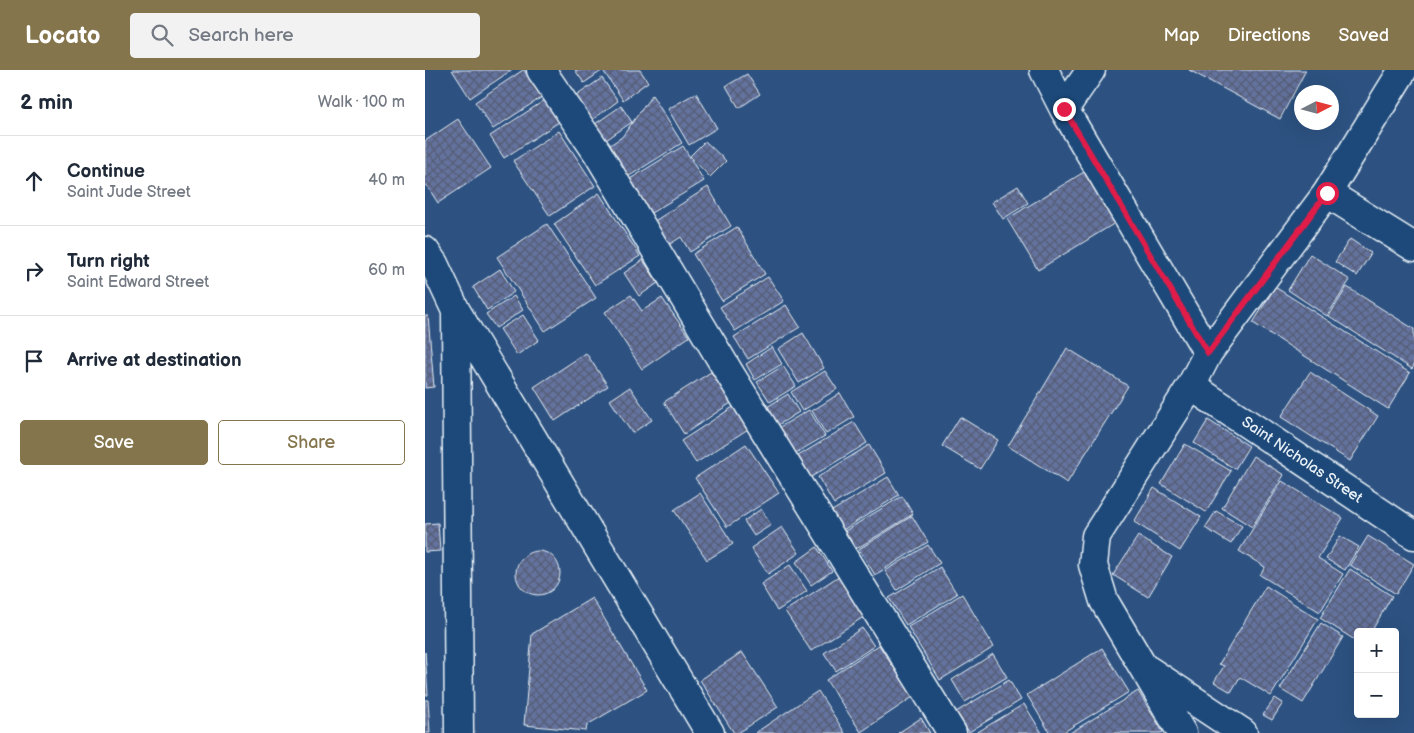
<!DOCTYPE html>
<html lang="en">
<head>
<meta charset="utf-8">
<style>
	:root { --surface:#fff; --page:#f2f2f3; --text:#1f2937; --muted:#747a83; --line:#e0e1e3; --accent:#84754c }
	body { margin:0; font-family:"Balsamiq Sans",sans-serif; background:var(--page); color:var(--text) }
	.controls { position:absolute; right:15px; bottom:15px; display:grid; overflow:hidden; border-radius:5px; box-shadow:0 5px 20px #0002 }
	.controls button { width:45px; height:45px; display:grid; place-items:center; padding:0; border:0; border-bottom:1px solid var(--line); background:var(--surface); color:var(--text); font:25px sans-serif }
	.compass { position:absolute; left:869px; top:15px; width:45px; height:45px; border-radius:50%; background:var(--surface); box-shadow:0 5px 20px #0002; rotate:84deg }
	.stop { position:absolute; width:15px; height:15px; margin:-11px; border:4px solid #e11d48; border-radius:50%; background:#fff }
	.stop.end { background:#e11d48; border-color:#fff; box-shadow:0 1px 5px #0008 }
	.list { margin:0; padding:0; list-style:none }
	h2 { display:flex; justify-content:space-between; align-items:center; height:65px; margin:0; padding:0 20px; font-size:21px }
	h2 small { font-size:16px; font-weight:400; color:var(--muted) }
	.list li { display:grid; grid-template-columns:32px 1fr auto; gap:15px; align-items:center; box-sizing:border-box; height:90px; padding:0 20px; border-top:1px solid var(--line) }
	.list b { display:block; font-size:19px; white-space:nowrap }
	.list p { margin:0; font-size:16px; white-space:nowrap; color:var(--muted) }
	.list em { font-size:16px; font-style:normal; color:var(--muted) }
	.actions { display:flex; gap:10px; padding:15px 20px }
	.actions a { flex:1; padding:11px 0; border:1px solid var(--accent); border-radius:5px; text-align:center; font-size:18px; color:var(--accent) }
	.actions .main { background:var(--accent); color:#fff }
	.icon { flex:none; width:28px; height:28px; fill:none; stroke:currentColor; stroke-width:2; stroke-linecap:round; stroke-linejoin:round }
	.map { position:relative; flex:none; width:989px; height:663px; overflow:hidden }
	header { display:flex; align-items:center; gap:30px; box-sizing:border-box; height:70px; padding:0 25px; background:var(--accent); color:#fff }
	header strong { font-size:24px }
	nav { display:flex; gap:28px; margin-inline-start:auto; font-size:18px }
	.search { width:350px; height:45px; background:var(--page); display:flex; align-items:center; gap:12px; box-sizing:border-box; padding:0 18px; border-radius:5px; color:var(--muted); font-size:19px }
	main { display:flex }
	aside { flex:1; background:var(--surface) }
	.map>svg:first-child { display:block }
	.building { fill:url(#building-cross-hatch); stroke:#e8f1f8 }
	.lines { fill:none; stroke-linecap:round; stroke-linejoin:round }
	.street-casing { stroke:#e8f1f8; stroke-width:31 }
	.street { stroke:#1f4a7a; stroke-width:28 }
	.route { stroke:#e11d48; stroke-width:6 }
	.labels { text-anchor:middle; dominant-baseline:central; stroke-width:4.5; stroke-linejoin:round; paint-order:stroke }
	.street-label { font-size:15px; fill:#e8f1f8; stroke:#1f4a7a }
</style>
</head>
<body>
<header>
<strong>Locato</strong>
<div class="search"><svg class="icon" aria-label="search" viewBox="0 0 24 24"><circle cx="10" cy="10" r="6"/><path d="M15 15l6 6"/></svg>Search here</div>
<nav><a>Map</a><a>Directions</a><a>Saved</a></nav>
</header>
<main>
<aside>
<h2>2 min<small>Walk · 100 m</small></h2>
<ul class="list">
<li><svg class="icon" aria-label="ahead" viewBox="0 0 24 24"><path d="M12 20V5M6 11l6-6 6 6"/></svg><div><b>Continue</b><p>Saint Jude Street</p></div><em>40 m</em></li>
<li><svg class="icon" aria-label="right" viewBox="0 0 24 24"><path d="M7 20v-9h11M14 6l5 5-5 5"/></svg><div><b>Turn right</b><p>Saint Edward Street</p></div><em>60 m</em></li>
<li><svg class="icon" aria-label="arrive" viewBox="0 0 24 24"><path d="M6 21V4h12l-3 4 3 4H6"/></svg><div><b>Arrive at destination</b></div></li>
</ul>
<div class="actions"><a class="main">Save</a><a>Share</a></div>
</aside>
<div class="map">
<svg width="989" height="663" viewBox="0 0 989 663">
	<defs>
		<pattern id="building-cross-hatch" width="8" height="8" patternUnits="userSpaceOnUse" patternTransform="scale(1.25)"><rect width="8" height="8" fill="#64729e"/><path d="M0 0l8 8M0 8l8-8" fill="none" stroke="#555d74"/></pattern>
	</defs>
	<rect width="100%" height="100%" fill="#2d5281"/>
	<filter id="ink" filterUnits="userSpaceOnUse"><feTurbulence type="fractalNoise" baseFrequency=".02" numOctaves="2"/><feDisplacementMap in="SourceGraphic" scale="10" xChannelSelector="R" yChannelSelector="G"/><feConvolveMatrix kernelMatrix="1 2 1 2 8 2 1 2 1" color-interpolation-filters="sRGB"/></filter>
	<g filter="url(#ink)">
		<!-- building -->
		<path class="building" d="M27,0H87L45,28Z
			M98,0H99L117,27L68,59L50,32Z
			M150,0H178L159,13Z
			M183,0H215L223,12L198,30L179,2Z
			M764,0H881L855,49Z
			M322,4L335,24L314,38L301,16Z
			M177,8L193,31L167,50L151,26Z
			M271,23L292,58L264,75L243,39Z
			M227,25L257,73L201,108L182,77L197,67Z
			M120,30L134,52L79,88L65,66Z
			M196,36L207,52L181,70L170,54Z
			M33,49L66,98L13,133L0,113V71Z
			M134,61L170,116L125,146L88,91Z
			M280,71L301,91L285,107L265,86Z
			M258,76L279,111L226,143L205,109Z
			M664,99L695,150L613,200L582,149Z
			M593,116L603,133L578,149L567,132Z
			M283,117L306,156L265,182L256,167L242,176L228,152Z
			M174,123L215,186L170,215L129,154Z
			M122,154L171,228L120,261L72,187Z
			M312,157L340,204L297,231L268,184Z
			M925,169L946,183L932,206L910,192Z
			M885,184L925,210L902,246L863,220Z
			M218,190L233,213L214,226L199,203Z
			M75,199L89,222L62,240L48,217Z
			M343,207L359,231L310,261L295,237Z
			M850,217L985,303L963,339L828,253Z
			M922,217L989,259V296L987,299L904,246Z
			M206,225L217,241L237,228L264,267L217,299L180,242Z
			M89,226L98,240L71,258L61,244Z
			M361,235L375,257L323,289L309,267Z
			M98,245L114,270L92,285L75,259Z
			M0,246H3L9,317L0,318Z
			M378,263L399,298L374,313L353,279Z
			M347,277L357,294L330,310L321,294Z
			M642,278L703,316L642,413L583,376Z
			M161,283L183,316L130,351L109,317Z
			M358,296L371,316L345,332L332,312Z
			M400,301L412,319L377,341L366,322Z
			M286,302L306,333L259,364L239,332Z
			M885,302L953,346L925,391L856,347Z
			M205,317L227,350L207,363L185,330Z
			M415,323L429,347L401,364L387,341Z
			M363,324L374,342L353,355L342,337Z
			M308,337L323,359L271,393L256,371Z
			M384,340L400,366L369,384L353,358Z
			M535,347L573,370L555,399L517,376Z
			M783,350L824,376L810,399L769,373Z
			M429,352L442,373L386,407L373,386Z
			M321,374L354,423L302,457L270,408Z
			M760,374L806,401L781,442L736,414Z
			M444,375L461,403L409,434L393,407Z
			M828,386L859,405L827,457L797,438Z
			M463,407L474,425L418,460L407,441Z
			M857,411L918,448L893,488L918,504L895,542L835,505L840,497L814,481Z
			M729,418L776,447L755,481L709,452Z
			M275,423L308,474L282,490L249,440Z
			M477,426L488,444L431,479L420,461Z
			M336,439L346,455L329,466L319,451Z
			M791,441L817,456L806,474L780,458Z
			M487,446L503,472L450,505L434,479Z
			M13,453L15,481L0,482V454Z
			M357,457L374,483L343,504L326,478Z
			M713,466L747,487L723,527L688,505Z
			M915,466L934,477L920,500L901,489Z
			M943,466L989,494L971,524L925,495Z
			M503,475L515,493L472,520L460,501Z
			M392,477L407,501L386,515L371,492Z
			M91 503a22 22 0 1 1 44 0a22 22 0 1 1-44 0Z
			M365,495L382,521L352,541L336,514Z
			M515,497L532,524L481,555L464,528Z
			M925,499L967,526L946,562H933V572L895,548Z
			M414,506L440,546L386,581L360,541Z
			M841,516L893,549L846,626L815,607L806,622L789,612L799,596L794,594Z
			M537,524L569,577L515,610L483,557Z
			M167,528L222,620L162,655L161,661L99,655L107,564Z
			M896,553L918,567L878,633L855,619Z
			M437,558L449,576L411,601L399,583Z
			M454,575L488,627L436,662L401,610Z
			M677,578L704,622L637,663H625L602,625Z
			M0,582L3,625H0Z
			M317,582L353,637L313,663H309L275,610Z
			M568,584L582,607L540,632L527,610Z
			M584,610L596,630L544,662L531,642Z
			M393,621L420,663H330Z
			M713,621L738,662L736,663H645Z
			M850,628L858,633L847,650L838,645Z
			M0,630H3L5,663H0Z
			M599,634L617,663H551Z
			M496,648L505,663H473Z"/>
		<g class="lines">
			<!-- street casing -->
			<g class="street-casing">
				<path id="street" d="M116,0L172,82L305,304L527,663
					M619,0L639,39L783,283
					M639,39L666,0
					M902,123L989,177
					M0,181L9,194L31,241L285,663
					M31,242L34,663
					M766,316L989,465
					M723,600L818,663
					M757,663L679,531L668,495L671,466L766,316L783,283L902,123L978,0"/>
			</g>
			<!-- street -->
			<use href="#street" class="street"/>
		</g>
	</g>
	<g class="lines" filter="url(#ink)">
		<!-- route -->
		<path class="route" d="M639,39L783,283L902,123"/>
	</g>
	<g class="labels">
		<!-- street labels -->
		<g class="street-label">
			<text transform="translate(877 390) rotate(34)">Saint Nicholas Street</text>
		</g>
	</g>
</svg>
<div class="controls">
<button>+</button>
<button>−</button>
</div>
<svg class="compass" viewBox="-18 -18 36 36"><path d="M0-13l5 13h-10z" fill="#e53935"/><path d="M0 13l5-13h-10z" fill="#747a83"/></svg>
<div class="stop" style="left:902px;top:123px"></div>
<div class="stop end" style="left:639px;top:39px"></div>
</div>
</main>
</body>
</html>
